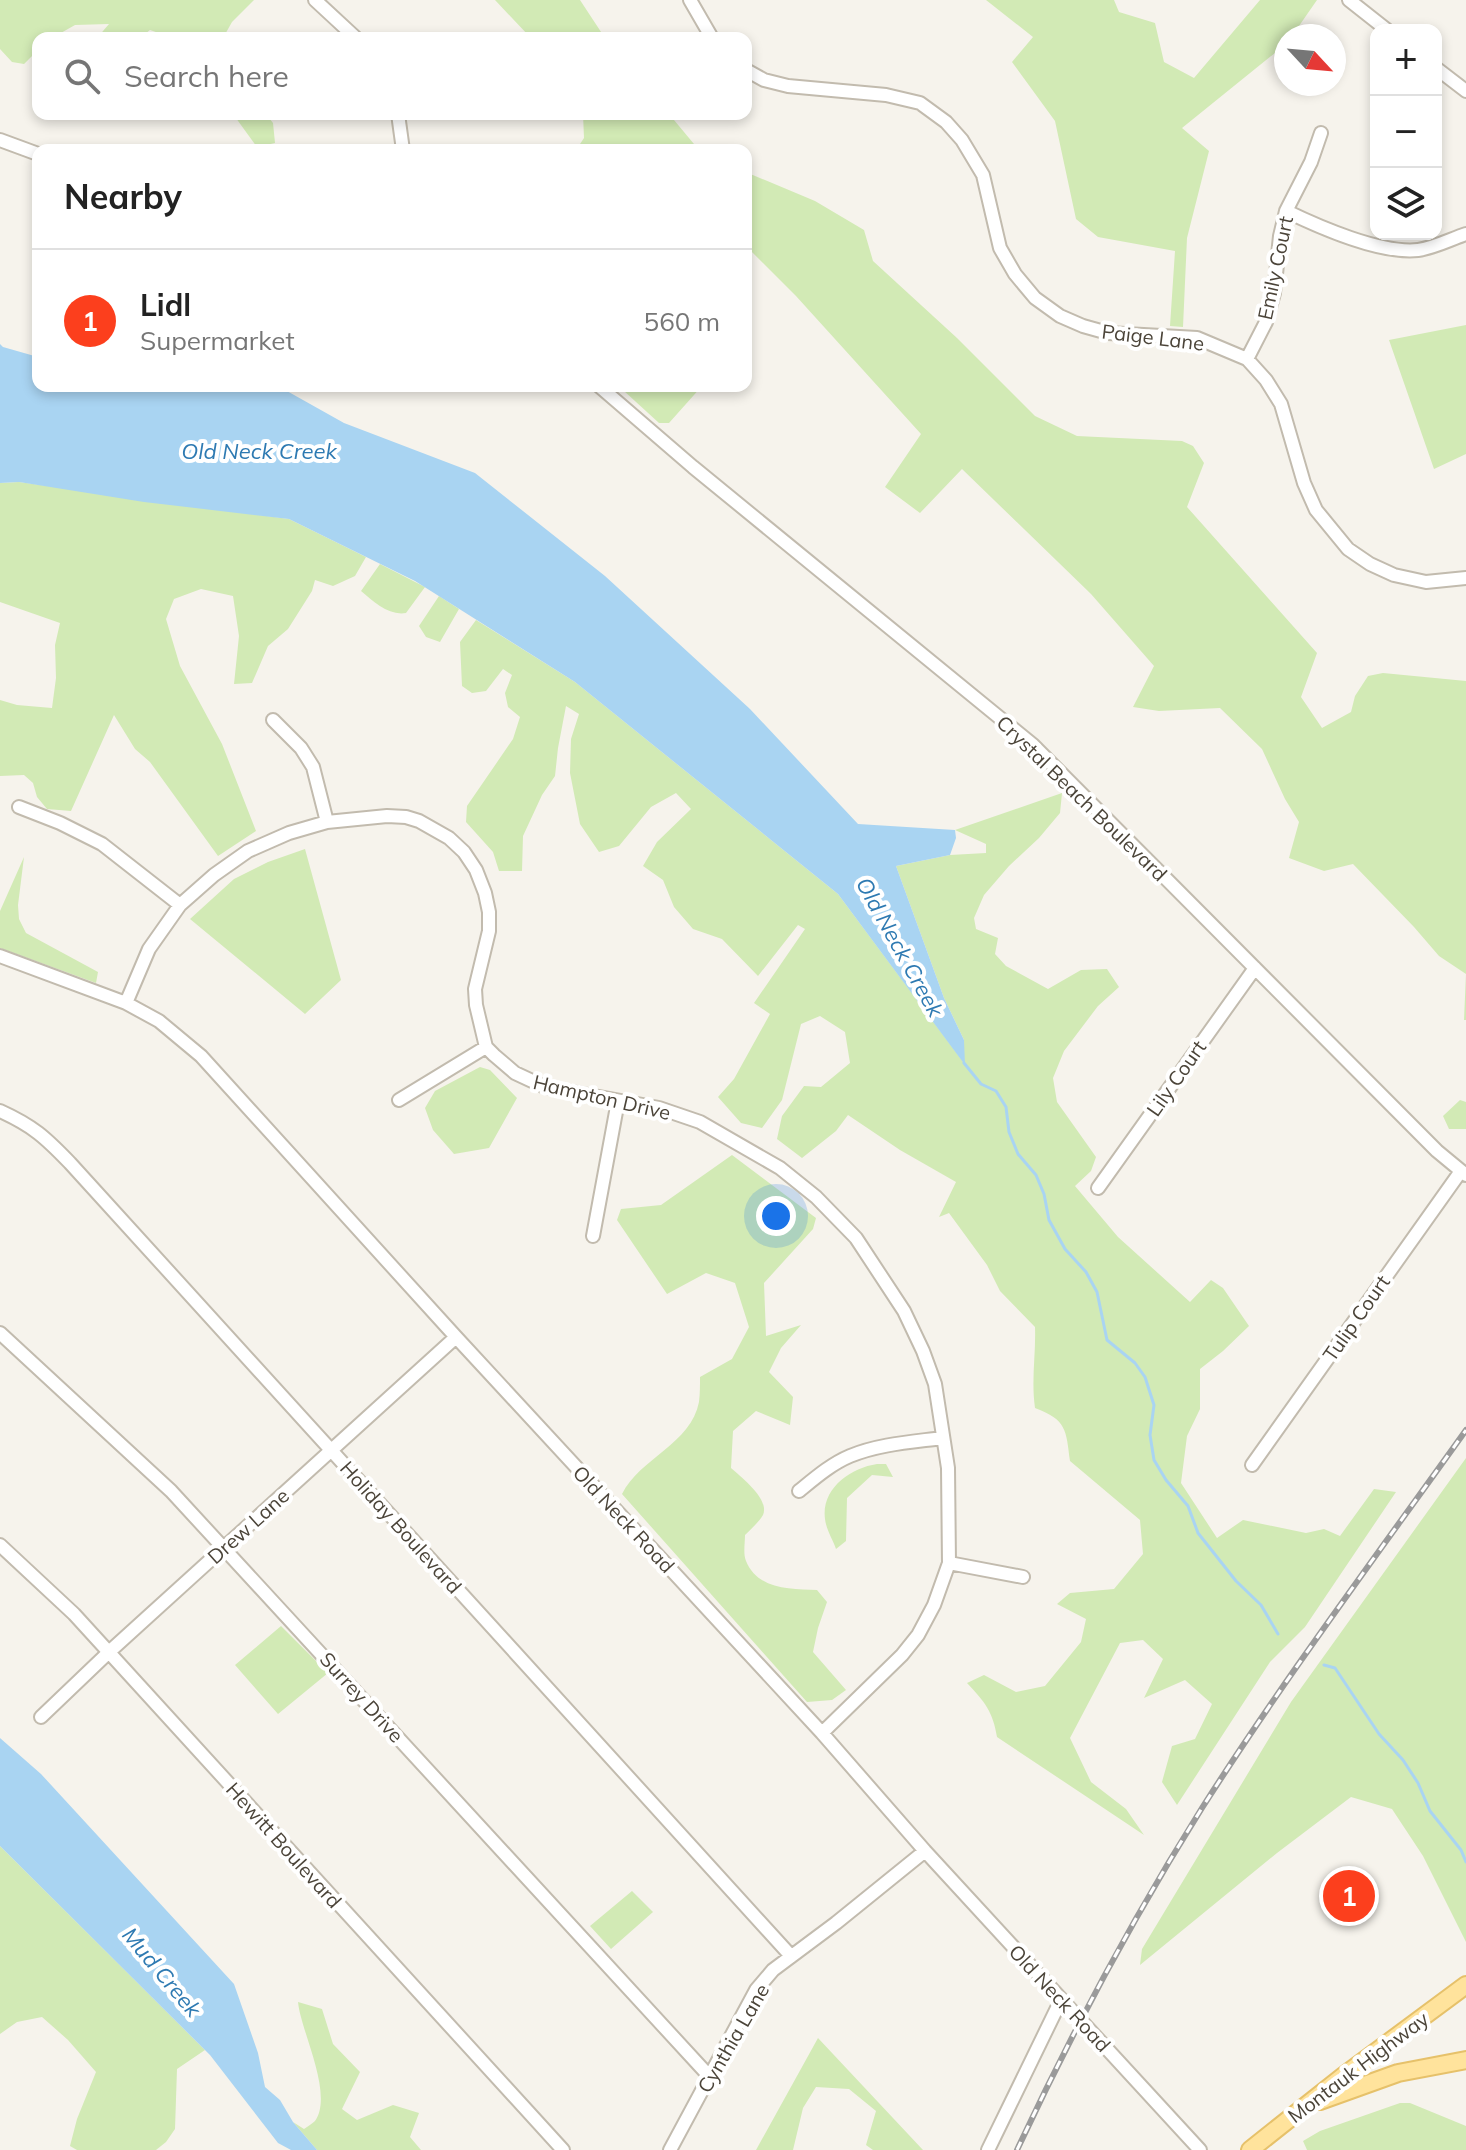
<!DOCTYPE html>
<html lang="en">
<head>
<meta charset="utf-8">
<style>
	:root { --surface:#fff; --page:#f6f6f6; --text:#222; --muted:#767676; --line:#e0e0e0; --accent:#fc3f1d }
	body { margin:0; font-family:Mulish,sans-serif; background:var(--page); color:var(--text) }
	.controls { position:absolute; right:24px; top:24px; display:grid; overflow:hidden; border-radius:16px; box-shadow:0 4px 12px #0003 }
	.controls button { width:72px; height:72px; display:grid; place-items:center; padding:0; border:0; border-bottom:2px solid var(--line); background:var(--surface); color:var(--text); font:40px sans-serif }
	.compass { position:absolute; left:1274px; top:24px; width:72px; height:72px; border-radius:50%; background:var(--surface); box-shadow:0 4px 12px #0003; rotate:116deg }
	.you { position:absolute; left:776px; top:1216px; width:28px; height:28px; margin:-20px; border:6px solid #fff; border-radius:50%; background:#1a73e8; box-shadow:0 0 0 12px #1a73e833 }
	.badge { display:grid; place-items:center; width:52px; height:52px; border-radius:50%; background:var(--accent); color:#fff; font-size:26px; font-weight:700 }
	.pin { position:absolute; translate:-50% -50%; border:4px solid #fff; box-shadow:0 2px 8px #0006 }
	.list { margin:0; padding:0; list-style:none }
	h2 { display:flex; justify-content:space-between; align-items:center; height:104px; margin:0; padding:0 32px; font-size:34px }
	h2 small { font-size:26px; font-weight:400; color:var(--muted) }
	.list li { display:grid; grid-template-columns:52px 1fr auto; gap:24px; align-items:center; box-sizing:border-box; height:144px; padding:0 32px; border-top:2px solid var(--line) }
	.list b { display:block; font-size:30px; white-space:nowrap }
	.list p { margin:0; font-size:26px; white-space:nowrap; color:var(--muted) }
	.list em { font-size:26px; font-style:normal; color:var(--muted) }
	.icon { flex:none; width:44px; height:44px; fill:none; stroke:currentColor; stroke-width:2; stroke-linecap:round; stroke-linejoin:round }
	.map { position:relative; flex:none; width:1466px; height:2150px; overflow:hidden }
	.search { position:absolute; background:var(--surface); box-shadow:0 4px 12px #0003; left:32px; top:32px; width:720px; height:88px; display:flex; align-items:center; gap:20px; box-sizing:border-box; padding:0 28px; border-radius:16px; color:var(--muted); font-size:30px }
	.panel { position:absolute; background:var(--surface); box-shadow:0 4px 12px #0003; left:32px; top:144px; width:720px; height:248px; border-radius:16px }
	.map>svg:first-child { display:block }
	.green { fill:#d2eab5 }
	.water { fill:#a9d4f2 }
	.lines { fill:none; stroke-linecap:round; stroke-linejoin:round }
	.stream { stroke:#a9d4f2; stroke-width:3 }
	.minor-casing { stroke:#c2bbae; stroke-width:16 }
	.major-casing { stroke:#e6c16a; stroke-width:20 }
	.minor { stroke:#fff; stroke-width:12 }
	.major { stroke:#ffe39c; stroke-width:16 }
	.rail-casing { stroke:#9a9a9a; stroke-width:6 }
	.rail { stroke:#fff; stroke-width:3; stroke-dasharray:9; stroke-linecap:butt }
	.labels { text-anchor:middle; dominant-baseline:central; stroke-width:8; stroke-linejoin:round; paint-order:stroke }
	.street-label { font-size:20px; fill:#4b4439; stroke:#fff }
	.water-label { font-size:22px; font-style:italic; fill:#2e7ab2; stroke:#fff }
</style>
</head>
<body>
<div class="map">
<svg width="1466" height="2150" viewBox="0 0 1466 2150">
	<rect width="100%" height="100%" fill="#f6f3ec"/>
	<!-- green -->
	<path class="green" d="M0,0H254L232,22L223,38H173L150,30L140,38H97L109,24L75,25L52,38H38V50L24,64L12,62L0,49Z
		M495,0H580L605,38H527L529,36Z
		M986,0H1114L1119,12L1155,23L1164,62L1194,78L1260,0H1317L1292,36H1286V44L1182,128L1209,151L1187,238L1183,327L1170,326L1175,251L1098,237L1076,219L1055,121L1012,62L1033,37Z
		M233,114H266L273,123L275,143L257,147Z
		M583,114H669L699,150H645L640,146L632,150H576L584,138Z
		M748,173L815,201L864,230L873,261L957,338L1035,416L1077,436L1182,441L1193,446L1204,463L1187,507L1317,653L1301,697L1322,728L1351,712L1355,696L1368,676L1383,673L1466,681V1020H1464L1466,974L1439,956L1414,927L1353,864L1324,871L1289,858L1299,822L1285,799L1262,749L1220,708L1159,711L1133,707L1154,666L1091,594L962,469L920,513L885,487L921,434L796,296L746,246V177Z
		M1466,325V454L1434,469L1389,340Z
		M624,386H702L669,423H659L624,391Z
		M19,482L289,519L366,557L355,576L333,586L315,580L312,591L288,629L268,646L252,683L234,684L239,636L233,596L201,589L174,599L166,619L180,666L222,744L256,831L218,856L150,762L135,749L114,715L71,811L47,809L37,797L33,783L24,775L0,776V700L17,705L52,708L56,678L55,645L60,623L0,602V483Z
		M380,564L425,587L406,613C389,616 374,602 361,591Z
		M439,596L459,609L440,642L426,637L419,626Z
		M476,620L575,682L838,894L964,1063V1040L944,998L896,866L950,855L986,853V844L955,830L1062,793L1060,813L1039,838L1009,866L984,895L974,918L976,929L998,938L995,954L1006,966L1048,989L1081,970L1107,969L1119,987L1098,1006L1064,1051L1053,1078L1057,1102L1096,1157L1091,1171L1075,1186L1118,1237L1190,1302L1211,1280L1223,1288L1249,1326L1223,1351L1200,1369V1409L1187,1436L1181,1483L1217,1538L1243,1520L1306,1533L1324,1529L1340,1536L1374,1489L1396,1492L1305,1627L1270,1662L1177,1805L1162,1782L1172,1746L1195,1739L1212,1704L1185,1680L1144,1698L1163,1659L1143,1640L1120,1643L1070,1738L1091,1782L1126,1809L1144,1835L997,1737C993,1712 985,1702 967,1683L984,1675L1016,1692L1045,1686L1081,1642L1086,1619L1057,1604L1070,1593L1114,1589L1143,1554L1140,1520L1070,1461C1066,1430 1067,1420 1035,1408C1031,1379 1036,1356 1035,1327L1000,1291L987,1265L949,1213L939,1217L956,1182L900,1150L848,1115L836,1131L802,1158L777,1139L782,1116L804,1086L821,1087L850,1063L845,1032L820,1016L801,1024L782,1100L762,1128L741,1123L718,1097L734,1079L770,1014L754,1003L805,929L798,925L758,976L722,939L693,929L674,907L663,880L643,866L657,842L691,809L676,793L651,807L619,846L599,852L580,824L570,773L571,739L579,714L566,706L558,748L555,776L542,795L523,836L522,871H499L493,852L466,822L467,806L513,739L520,717L508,707L505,693L512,675L503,669L486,691L472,693L462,686L460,642Z
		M305,849L341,980L305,1014L190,919L234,879L268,862Z
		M24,857L18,905L19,919L26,933L98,972L96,983L0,948V911Z
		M480,1067L490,1070L517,1098L489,1148L454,1154L433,1130L425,1108L435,1091Z
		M1460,1100L1466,1102V1129H1449L1443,1116Z
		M732,1155L816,1218L813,1229L764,1283L766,1336L801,1325L781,1348L769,1372L793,1397L790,1425L756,1411L733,1431L731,1468C741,1477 770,1499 763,1515C759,1522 750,1530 745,1535C745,1543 743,1554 746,1561C758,1590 791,1589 817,1590L827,1602L818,1628L813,1652L846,1690L832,1700L807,1702L622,1494C640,1458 691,1444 699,1402C700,1394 700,1385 700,1377L732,1359L749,1327L735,1283L706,1273L667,1294L617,1220L621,1209L661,1205Z
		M1466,1458V1942L1423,1856L1392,1809L1351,1797L1277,1853L1140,1965L1142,1949L1291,1702Z
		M877,1464H886L893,1477L872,1475L847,1498L846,1541L836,1549C833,1540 826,1529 825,1519C821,1489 850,1468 877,1464Z
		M281,1626L328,1673L278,1714L235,1665Z
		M0,1846L205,2050L177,2069L175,2129L166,2142L156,2150H77L70,2146L77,2119L96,2072L68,2040L42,2017L17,2022L0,2034Z
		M632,1891L653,1912L611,1949L590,1926Z
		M298,2002L322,2009L333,2044L360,2072L342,2109L357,2120L393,2105L419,2113L410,2137L421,2150H317L293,2122L304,2129C308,2126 312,2124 315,2121C334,2094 301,2032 298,2002Z
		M818,2038L923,2150H873L866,2145L876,2111L849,2089L816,2087L803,2108L793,2150H756Z
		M1400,2103H1410L1466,2126V2150H1307L1303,2141L1320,2131Z"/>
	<!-- water -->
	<path class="water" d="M0,344L3,347L38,357V386H278L344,423L475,473L605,576L750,709L858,824L955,830L956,838L950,855L896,866L944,998L964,1040L965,1065L838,894L575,682L415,581L289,519L144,502L19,482L0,483Z
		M0,1738L41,1774L234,1984L258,2053L265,2087L280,2100L293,2122L317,2150H291L278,2143L210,2055L0,1846Z"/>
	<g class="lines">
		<!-- stream -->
		<path class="stream" d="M964,1063L981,1084L996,1091L1006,1107L1009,1132L1018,1154L1036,1175L1044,1194L1049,1220L1065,1249L1086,1272L1097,1292L1107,1340L1135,1363L1145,1377L1154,1405L1150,1435L1154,1460L1166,1480L1188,1506L1198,1533L1236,1581L1261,1605L1278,1634
			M1324,1665L1335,1668L1379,1734L1403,1760L1418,1783L1430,1811L1461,1850L1466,1862"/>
		<!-- minor casing -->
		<g class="minor-casing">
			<path id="minor" d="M315,0L356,38
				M690,0L712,38
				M1349,0L1387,30
				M1436,68L1466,91
				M746,70L764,80L788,86L886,95L920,103L946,122L962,140L983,175L1000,248L1015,274L1035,298L1060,316L1083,326L1108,333L1197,338L1247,359L1266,380L1281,404L1304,483L1316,510L1348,549L1370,564L1394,575L1426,582L1466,578
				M398,114L403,150
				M0,140L38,154
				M1286,211C1319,227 1381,254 1418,250C1434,248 1451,239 1466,234
				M1247,359L1266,322L1274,293L1280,236L1286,211L1311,162L1321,133
				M599,386L693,467L1033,745L1437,1151L1466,1175
				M273,720L301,748L313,767L327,822
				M19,807L60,823L102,844L180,905
				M0,956L126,1003L159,1021L201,1056L456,1337L822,1733L925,1851L1200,2150
				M126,1003L149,949L180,905L214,875L248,851L289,833L327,822L387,816L406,817L419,821L449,838L464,852L476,870L485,893L489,912V931L475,989L476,1005L486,1047L494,1055L515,1073L545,1087L659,1108L700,1122L780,1168L816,1197L856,1238L904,1311L923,1351L935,1384L948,1468L949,1563L934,1605L918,1635L902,1655L822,1733
				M399,1100L486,1047
				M0,1111C33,1126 45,1137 70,1163L791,1956
				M1098,1188L1255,968
				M593,1236L618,1101
				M0,1333L171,1491L710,2077
				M1252,1465L1461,1171
				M799,1491C815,1478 831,1464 850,1456C879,1444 912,1442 942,1438
				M0,1545L74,1614L563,2150
				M949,1563L1023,1577
				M41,1717L109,1652L456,1337
				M670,2150L756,1990L773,1970L836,1923L925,1851
				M988,2150L1061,2000"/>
		</g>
		<!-- major casing -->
		<g class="major-casing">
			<path id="major" d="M1320,2101L1398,2073L1466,2060
				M1250,2150L1342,2077L1466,1985"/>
		</g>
		<!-- minor -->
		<use href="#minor" class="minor"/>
		<!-- major -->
		<use href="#major" class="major"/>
		<!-- rail casing -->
		<g class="rail-casing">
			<path id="rail" d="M1017,2150C1072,2032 1133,1918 1202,1808C1284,1679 1377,1555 1466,1430"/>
		</g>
		<!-- rail -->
		<use href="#rail" class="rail"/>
	</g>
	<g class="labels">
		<!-- street labels -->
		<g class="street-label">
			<text transform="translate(1275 268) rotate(-78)">Emily Court</text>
			<text transform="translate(1153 337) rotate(7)">Paige Lane</text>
			<text transform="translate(1082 798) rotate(44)">Crystal Beach Boulevard</text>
			<text transform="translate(1176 1078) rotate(-55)">Lily Court</text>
			<text transform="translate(602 1097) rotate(13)">Hampton Drive</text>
			<text transform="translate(1356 1318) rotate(-55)">Tulip Court</text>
			<text transform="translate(624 1519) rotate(47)">Old Neck Road</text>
			<text transform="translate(248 1526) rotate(-42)">Drew Lane</text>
			<text transform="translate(401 1527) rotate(48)">Holiday Boulevard</text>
			<text transform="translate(362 1697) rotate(48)">Surrey Drive</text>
			<text transform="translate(284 1845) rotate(48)">Hewitt Boulevard</text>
			<text transform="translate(1060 1998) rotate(47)">Old Neck Road</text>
			<text transform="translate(733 2038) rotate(-60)">Cynthia Lane</text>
			<text transform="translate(1358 2067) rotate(-37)">Montauk Highway</text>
		</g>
		<!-- water labels -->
		<g class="water-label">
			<text x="259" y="451">Old Neck Creek</text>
			<text transform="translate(900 947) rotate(61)">Old Neck Creek</text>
			<text transform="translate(162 1972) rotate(50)">Mud Creek</text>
		</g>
	</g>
</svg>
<div class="controls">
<button>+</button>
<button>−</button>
<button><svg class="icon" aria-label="layers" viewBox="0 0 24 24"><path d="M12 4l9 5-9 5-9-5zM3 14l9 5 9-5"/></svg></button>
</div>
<svg class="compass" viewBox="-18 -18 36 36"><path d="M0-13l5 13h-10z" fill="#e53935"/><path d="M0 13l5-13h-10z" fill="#767676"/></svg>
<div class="you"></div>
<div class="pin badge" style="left:1349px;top:1896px">1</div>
<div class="search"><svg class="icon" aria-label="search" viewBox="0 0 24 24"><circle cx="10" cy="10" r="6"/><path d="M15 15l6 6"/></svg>Search here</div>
<section class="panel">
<h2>Nearby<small></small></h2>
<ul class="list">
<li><span class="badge">1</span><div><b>Lidl</b><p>Supermarket</p></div><em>560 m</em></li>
</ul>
</section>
</div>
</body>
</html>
